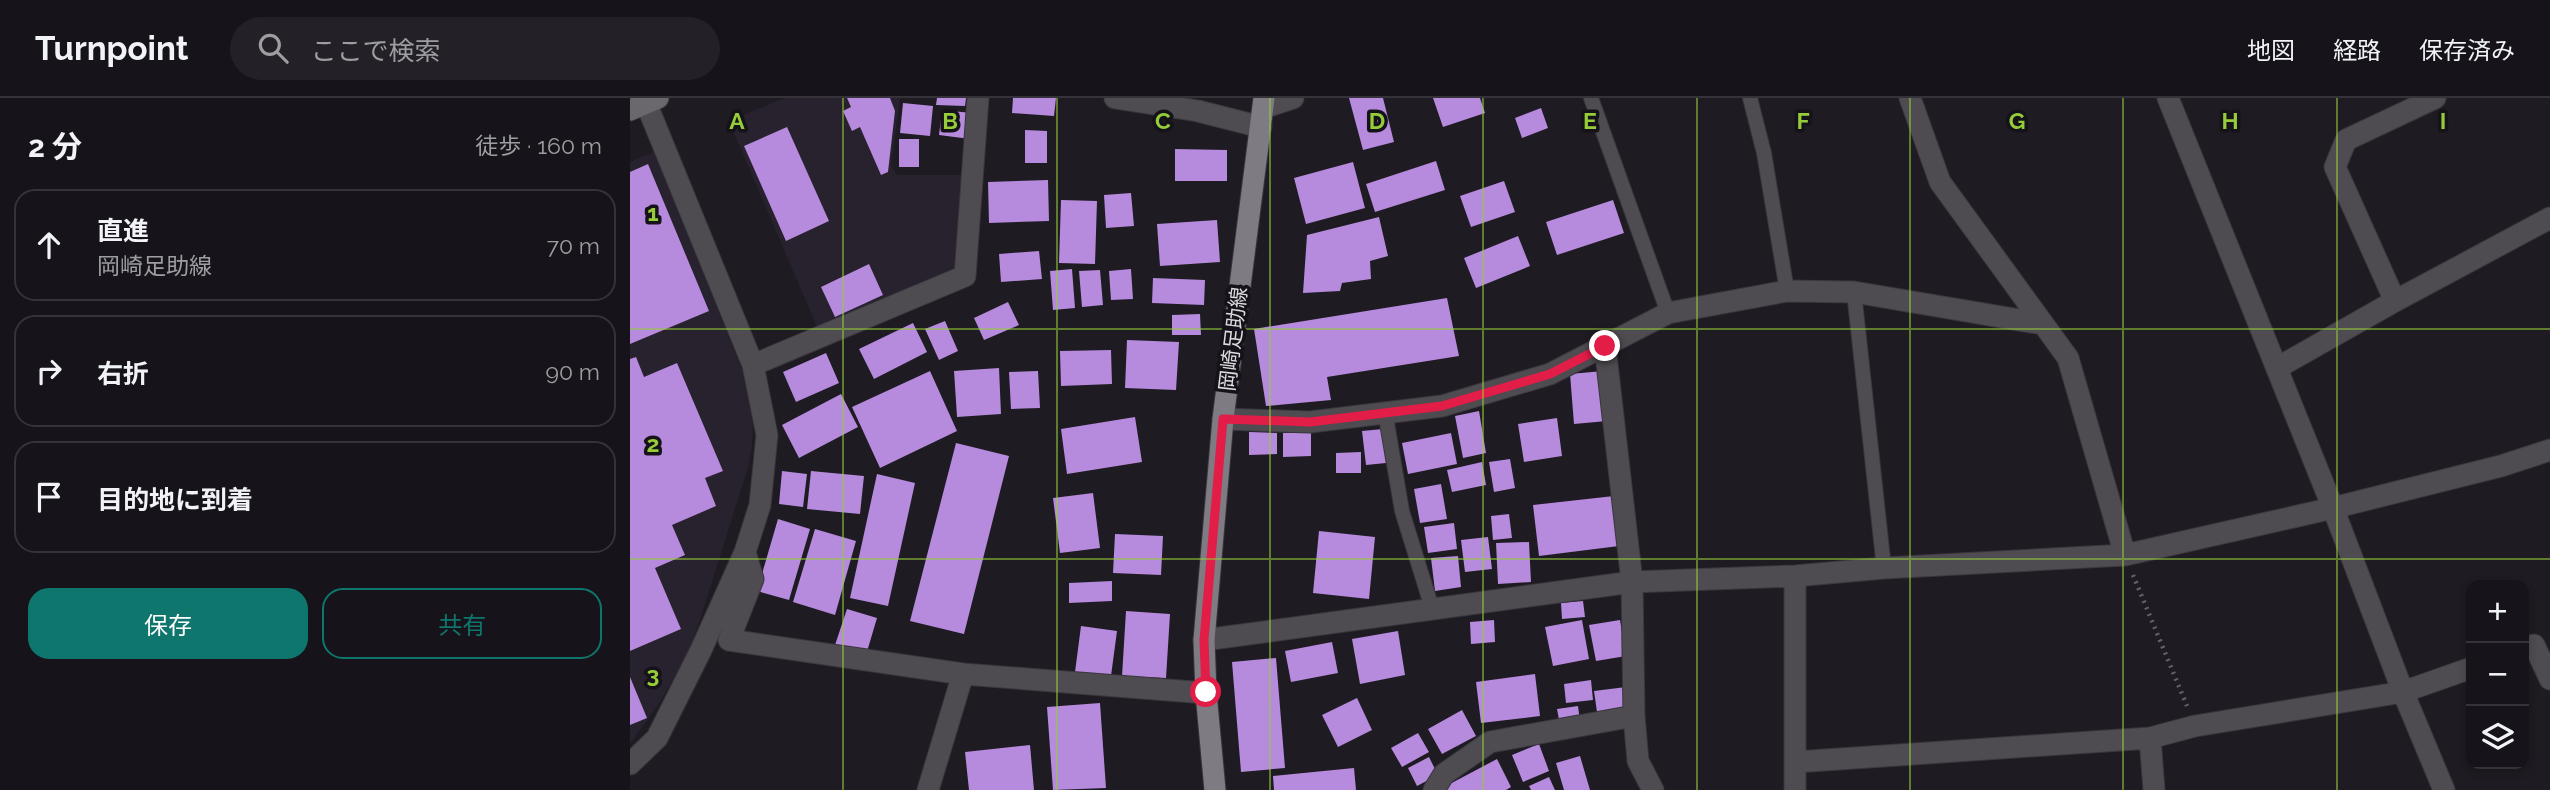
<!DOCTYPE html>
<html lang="ja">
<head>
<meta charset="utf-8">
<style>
	:root { --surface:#16141a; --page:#232127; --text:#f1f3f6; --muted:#9e9ea2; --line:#353339; --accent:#0f766e }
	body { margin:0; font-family:Raleway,"Noto Sans JP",sans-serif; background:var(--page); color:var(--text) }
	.controls { position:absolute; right:21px; bottom:21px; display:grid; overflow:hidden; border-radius:14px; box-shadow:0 4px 10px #0003 }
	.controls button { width:63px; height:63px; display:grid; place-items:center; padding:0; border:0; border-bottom:2px solid var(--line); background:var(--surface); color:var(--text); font:35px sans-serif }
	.stop { position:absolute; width:21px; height:21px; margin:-16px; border:5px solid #e11d48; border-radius:50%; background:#fff }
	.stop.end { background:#e11d48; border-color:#fff; box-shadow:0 2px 7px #0008 }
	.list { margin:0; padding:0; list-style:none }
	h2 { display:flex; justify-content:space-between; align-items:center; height:91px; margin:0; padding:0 28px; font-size:30px }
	h2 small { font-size:23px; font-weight:400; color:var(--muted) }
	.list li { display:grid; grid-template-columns:46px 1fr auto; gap:21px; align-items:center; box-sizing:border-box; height:112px; margin:0 14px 14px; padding:0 14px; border:2px solid var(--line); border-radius:21px }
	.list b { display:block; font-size:26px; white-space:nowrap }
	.list p { margin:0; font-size:23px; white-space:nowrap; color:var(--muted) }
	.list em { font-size:23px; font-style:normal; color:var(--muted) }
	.actions { display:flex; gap:14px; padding:21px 28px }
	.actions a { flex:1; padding:16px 0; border:2px solid var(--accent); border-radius:21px; text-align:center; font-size:24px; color:var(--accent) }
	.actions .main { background:var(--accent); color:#fff }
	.icon { flex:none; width:38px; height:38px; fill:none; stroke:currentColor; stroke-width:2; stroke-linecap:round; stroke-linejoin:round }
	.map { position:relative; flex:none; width:1920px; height:692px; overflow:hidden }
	header { display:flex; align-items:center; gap:42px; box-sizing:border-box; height:98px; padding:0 35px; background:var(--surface); border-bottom:2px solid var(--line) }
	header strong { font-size:33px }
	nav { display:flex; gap:38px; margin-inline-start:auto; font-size:24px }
	.search { width:490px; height:63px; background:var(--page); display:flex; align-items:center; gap:18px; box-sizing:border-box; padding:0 24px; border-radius:38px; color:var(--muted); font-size:26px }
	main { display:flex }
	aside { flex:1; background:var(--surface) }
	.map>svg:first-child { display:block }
	.built { fill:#28212e }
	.building { fill:#b68add }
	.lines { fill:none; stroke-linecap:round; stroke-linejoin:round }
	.lane-casing { stroke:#39363d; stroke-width:16 }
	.street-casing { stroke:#39363d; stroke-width:23 }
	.secondary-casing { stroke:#39363d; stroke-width:23 }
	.primary-casing { stroke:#39363d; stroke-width:23 }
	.path { stroke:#646167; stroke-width:4.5; stroke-dasharray:2 5; stroke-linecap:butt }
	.lane { stroke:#4e4c50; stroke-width:14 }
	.street { stroke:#4e4c50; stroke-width:21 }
	.secondary { stroke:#6a676d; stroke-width:21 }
	.primary { stroke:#7f7b83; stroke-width:21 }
	.route { stroke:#e11d48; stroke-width:9 }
	.grid { fill:none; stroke:#96cc3a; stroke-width:2; stroke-opacity:0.55 }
	.labels { text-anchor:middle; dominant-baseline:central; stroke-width:7; stroke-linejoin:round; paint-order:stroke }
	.street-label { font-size:21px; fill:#dddbe0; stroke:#151219 }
	.grid-label { font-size:23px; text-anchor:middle; font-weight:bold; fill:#96cc3a; stroke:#151219; stroke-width:7; stroke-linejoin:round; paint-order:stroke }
</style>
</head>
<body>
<header>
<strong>Turnpoint</strong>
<div class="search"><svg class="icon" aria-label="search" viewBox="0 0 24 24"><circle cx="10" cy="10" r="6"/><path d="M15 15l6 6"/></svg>ここで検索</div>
<nav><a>地図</a><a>経路</a><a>保存済み</a></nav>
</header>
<main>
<aside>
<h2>2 分<small>徒歩 · 160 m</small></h2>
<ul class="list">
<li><svg class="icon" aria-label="ahead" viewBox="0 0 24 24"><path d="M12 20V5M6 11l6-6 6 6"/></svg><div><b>直進</b><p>岡崎足助線</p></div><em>70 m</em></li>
<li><svg class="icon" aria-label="right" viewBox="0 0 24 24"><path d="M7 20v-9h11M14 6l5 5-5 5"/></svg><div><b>右折</b></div><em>90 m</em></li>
<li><svg class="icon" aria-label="arrive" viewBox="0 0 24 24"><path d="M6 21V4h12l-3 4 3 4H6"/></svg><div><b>目的地に到着</b></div></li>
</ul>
<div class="actions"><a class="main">保存</a><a>共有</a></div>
</aside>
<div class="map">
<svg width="1920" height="692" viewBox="0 0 1920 692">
	<rect width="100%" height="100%" fill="#1e1b22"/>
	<!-- built -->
	<path class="built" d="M154,0H270L261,67L267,77H332L326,170L321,176L187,229L99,23Z
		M24,54L113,274L123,325L122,348L118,370L62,547L32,601L0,646V64Z"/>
	<!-- building -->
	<path class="building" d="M217,0H260L265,13L258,74L251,77L230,29L222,33L213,13L221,9Z
		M307,0H336L335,8L306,7Z
		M383,0H426L424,18L382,15Z
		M719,0H753L764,44L733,52Z
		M803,0H850L855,15L813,29Z
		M273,5L303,8L300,38L270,35Z
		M911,10L918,30L892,40L885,20Z
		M312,12L342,15L340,41L309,37Z
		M157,29L199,123L156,143L114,48Z
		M395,32L417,33V65H395Z
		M269,41H289V69H269Z
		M545,51L597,52V83H545Z
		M806,63L815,92L745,114L736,86Z
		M723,64L735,110L676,126L664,80Z
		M18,66L79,213L0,246V74Z
		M418,82L419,123L359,125L358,84Z
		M874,83L885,114L841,129L830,98Z
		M501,95L504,128L476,130L474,97Z
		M431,102L467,103L465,166L429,165Z
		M983,102L994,135L927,157L916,124Z
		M749,119L758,158L740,163L741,181L712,185L710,193L673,195L677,137Z
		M587,122L590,164L530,168L527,126Z
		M888,138L900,168L846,190L834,160Z
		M409,153L412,181L371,184L369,156Z
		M239,166L253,197L205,219L191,189Z
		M442,171L445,210L423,212L420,173Z
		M501,171L503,201L481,202L479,173Z
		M470,172L473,207L452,209L449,173Z
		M523,180L575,182L574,207L522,205Z
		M817,200L829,258L697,279L701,302L636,308L624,231Z
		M378,204L389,227L354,242L344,220Z
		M570,216L571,237H542V217Z
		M315,223L328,253L309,262L295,231Z
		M283,225L297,254L244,281L229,251Z
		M497,242L549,244L546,292L495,290Z
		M481,252L482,286L431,288L430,253Z
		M196,255L209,285L166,304L153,274Z
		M6,259L14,279L47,265L93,373L75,380L86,408L42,427L55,457L25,470L51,531L0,553V261Z
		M369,270L371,316L327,319L324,273Z
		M300,273L327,333L250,370L222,309Z
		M408,273L410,310L381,311L379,274Z
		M973,273L977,323L944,326L940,276Z
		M211,296L228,329L169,360L152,327Z
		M849,313L856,355L833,360L825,318Z
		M505,319L512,364L437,376L431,331Z
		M927,320L932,358L894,364L888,326Z
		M753,331L756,365L736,367L732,333Z
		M619,334L647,335V356L619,357Z
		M681,334V358L653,359V335Z
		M821,335L827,366L778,376L772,345Z
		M326,345L379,358L334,536L280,523Z
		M731,354V375H706V355Z
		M880,361L885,390L864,394L859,364Z
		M852,364L856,387L822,394L817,372Z
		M152,373L177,376L173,409L149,406Z
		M181,373L234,378L230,416L177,411Z
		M247,376L285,385L258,508L220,500Z
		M811,386L817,421L790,425L784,391Z
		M463,395L470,450L430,455L423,400Z
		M984,398L989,448L909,458L903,407Z
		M879,416L882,440L863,442L861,418Z
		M148,421L180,431L159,502L127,493Z
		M824,425L827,451L798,455L794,429Z
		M185,431L226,443L205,517L163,504Z
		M689,433L745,439L739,501L683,495Z
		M485,436L533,438L531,477L483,475Z
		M858,439L862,471L835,474L831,442Z
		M899,444L901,484L868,486L866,445Z
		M828,458L831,489L805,493L801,460Z
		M482,483V503L439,505V485Z
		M953,503L955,519L932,521L931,505Z
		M217,511L247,520L236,557L205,547Z
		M496,513L540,516L536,580L492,578Z
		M864,522L865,544L841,546L840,524Z
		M952,522L959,561L923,568L915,529Z
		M990,522L996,558L966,563L959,527Z
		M451,528L487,533L481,578L445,574Z
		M768,533L775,577L730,586L722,541Z
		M702,544L708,575L661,584L655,553Z
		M646,560L655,670L611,674L602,564Z
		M905,576L910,618L851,625L846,584Z
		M0,579L17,620L0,627Z
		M961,582L963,602L936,605L934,586Z
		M996,589L999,611L967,614L964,593Z
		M727,600L742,632L708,649L692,617Z
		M470,605L476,690L423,692L417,609Z
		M948,608L950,623L930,627L927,611Z
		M832,612L846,638L812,656L798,631Z
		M788,635L799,654L772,669L761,650Z
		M909,646L919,673L893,684L882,657Z
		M400,647L404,692H339L335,654Z
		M950,658L960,692H934L926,665Z
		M799,659L808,677L787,688L778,670Z
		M867,661L881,689L876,692H817L816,688Z
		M724,670L726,692H644L643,678Z
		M919,679L925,692H901L899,688Z"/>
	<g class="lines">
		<!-- lane casing -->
		<g class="lane-casing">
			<path id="lane" d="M961,0L1038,215
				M1120,0L1134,55L1157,193
				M1224,194L1254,470
				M755,313L772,413L802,510"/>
		</g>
		<!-- street casing -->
		<g class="street-casing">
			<path id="street" d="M485,0L568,13L631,29
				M1280,0L1310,84L1438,260L1495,457
				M1538,0L1703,410L1773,594L1814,692
				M633,10L663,0
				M1765,203L1705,69L1716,42L1805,0
				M975,248L1002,484L1004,618L1008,663L1023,692
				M123,267L335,178L348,0
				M1647,270L1765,203L1920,120
				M593,321L680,324L812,308L920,276L1038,215L1157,193L1224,194L1413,226
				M115,454L123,481L99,542L333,576L576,595
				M1165,478V692
				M574,542L1002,484L1165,478L1254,470L1495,457L1703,410L1871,368L1920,352
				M1904,547L1920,581
				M1520,640L1565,628L1773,594L1841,570
				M1165,664L1520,640L1524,692
				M0,666L27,640L71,552L115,454L130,407L137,337L123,267L14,0
				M298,692L333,576
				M804,692L814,676L860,644L1004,618"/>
		</g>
		<!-- secondary casing -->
		<g class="secondary-casing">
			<path id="secondary" d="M0,12L28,0"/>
		</g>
		<!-- primary casing -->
		<g class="primary-casing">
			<path id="primary" d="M585,692L576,595L574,542L593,321L634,0"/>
		</g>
		<!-- path -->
		<path class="path" d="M1503,477L1557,608"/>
		<!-- lane -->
		<use href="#lane" class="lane"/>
		<!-- street -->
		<use href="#street" class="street"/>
		<!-- secondary -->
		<use href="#secondary" class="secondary"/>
		<!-- primary -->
		<use href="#primary" class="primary"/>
	</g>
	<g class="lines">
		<!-- route -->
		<path class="route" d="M576,594L574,542L593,321L680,324L812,308L920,276L975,248"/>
	</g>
	<!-- grid -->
	<path class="grid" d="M213,0V692M427,0V692M640,0V692M853,0V692M1067,0V692M1280,0V692M1493,0V692M1707,0V692M0,231H1920M0,461H1920"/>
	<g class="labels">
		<!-- street labels -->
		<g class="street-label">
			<text transform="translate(603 241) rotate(-83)">岡崎足助線</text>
		</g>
	</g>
	<g class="grid-label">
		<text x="107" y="31">A</text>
		<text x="320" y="31">B</text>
		<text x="533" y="31">C</text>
		<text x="747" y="31">D</text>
		<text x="960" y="31">E</text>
		<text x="1173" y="31">F</text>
		<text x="1387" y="31">G</text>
		<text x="1600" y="31">H</text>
		<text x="1813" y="31">I</text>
		<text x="23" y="123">1</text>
		<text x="23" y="354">2</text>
		<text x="23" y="585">3</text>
	</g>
</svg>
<div class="controls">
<button>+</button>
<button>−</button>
<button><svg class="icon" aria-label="layers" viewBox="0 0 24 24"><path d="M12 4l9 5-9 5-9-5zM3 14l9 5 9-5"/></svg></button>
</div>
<div class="stop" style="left:576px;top:594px"></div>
<div class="stop end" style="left:975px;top:248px"></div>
</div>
</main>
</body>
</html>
